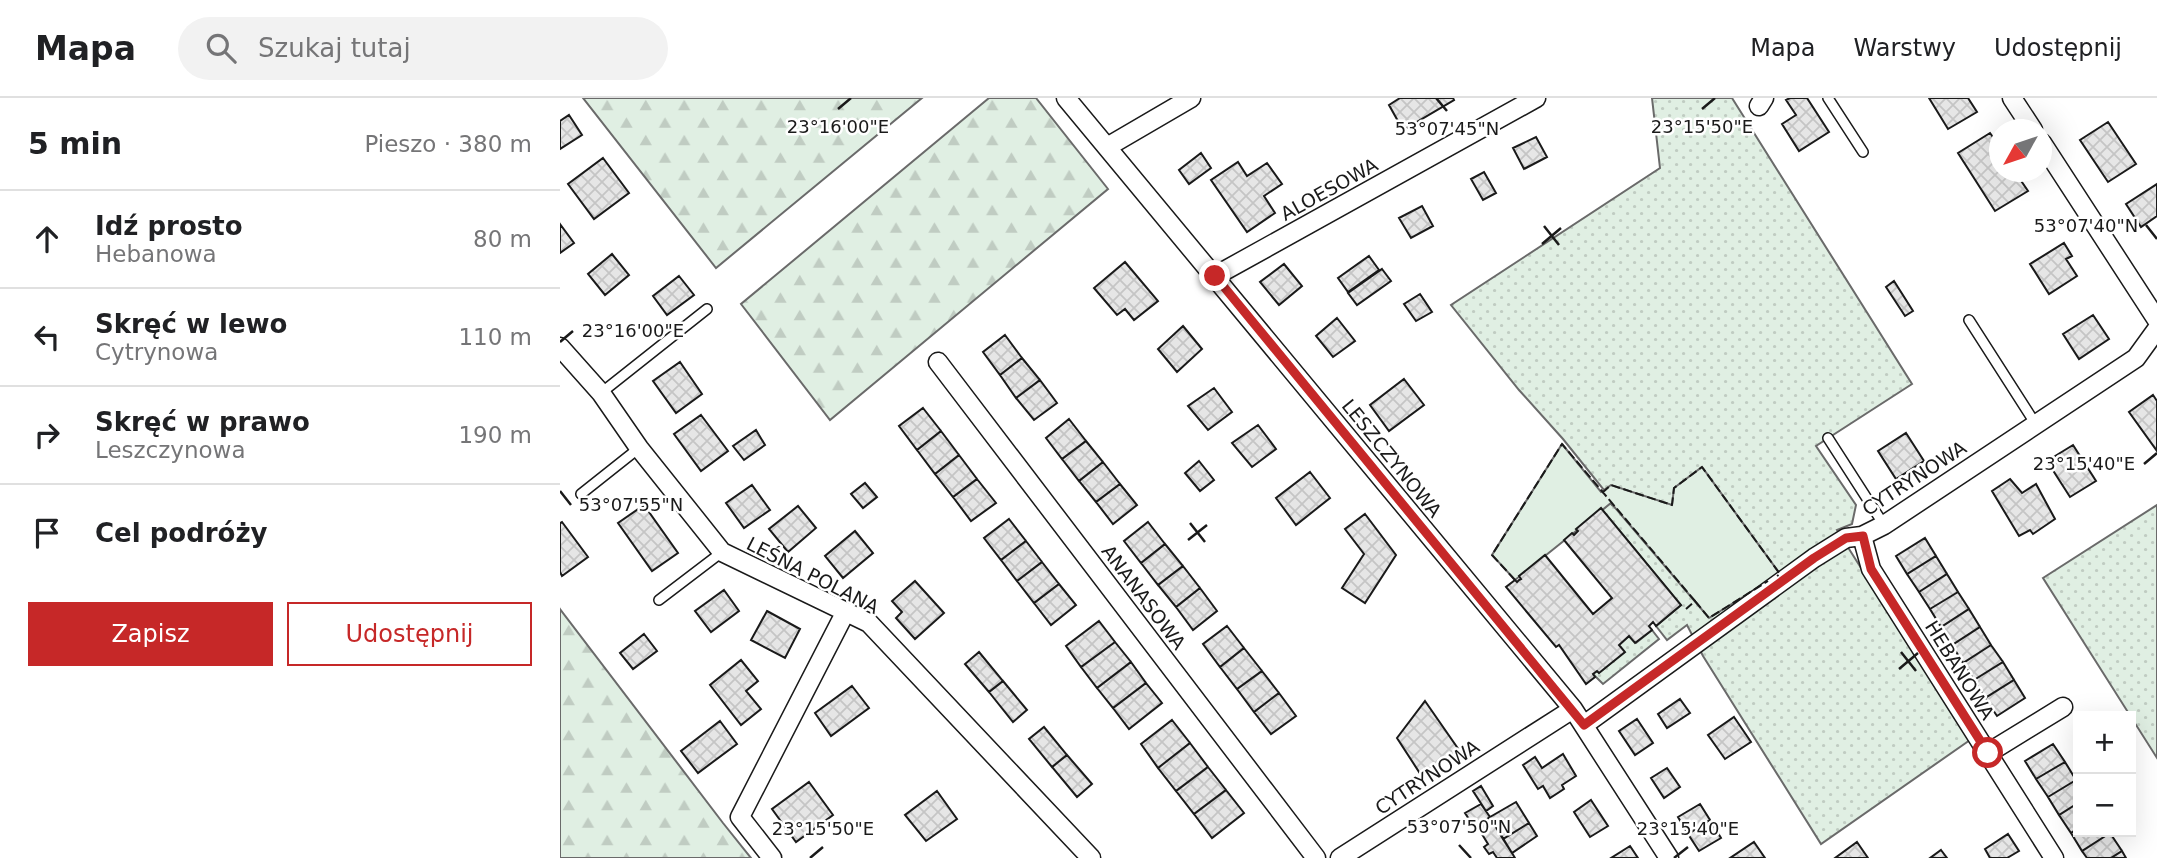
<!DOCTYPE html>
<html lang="pl">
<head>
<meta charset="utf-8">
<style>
	:root { --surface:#fff; --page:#f2f2f2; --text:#202124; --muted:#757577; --line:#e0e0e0; --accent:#c62828 }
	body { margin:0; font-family:"DejaVu Sans",sans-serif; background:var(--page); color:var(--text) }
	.controls { position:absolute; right:21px; bottom:21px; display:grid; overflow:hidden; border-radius:0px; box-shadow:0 7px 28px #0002 }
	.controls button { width:63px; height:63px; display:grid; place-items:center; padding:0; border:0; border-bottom:2px solid var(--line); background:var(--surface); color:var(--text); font:35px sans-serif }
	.compass { position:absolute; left:1429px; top:21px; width:63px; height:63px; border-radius:50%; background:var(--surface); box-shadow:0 7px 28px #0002; rotate:230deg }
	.stop { position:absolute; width:21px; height:21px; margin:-16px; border:5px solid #c62828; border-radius:50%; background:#fff }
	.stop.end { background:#c62828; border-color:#fff; box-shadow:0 2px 7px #0008 }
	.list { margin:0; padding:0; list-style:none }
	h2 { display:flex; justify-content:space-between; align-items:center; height:91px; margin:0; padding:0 28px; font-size:30px }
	h2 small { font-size:23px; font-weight:400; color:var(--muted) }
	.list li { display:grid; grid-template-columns:46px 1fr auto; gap:21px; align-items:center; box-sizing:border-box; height:98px; padding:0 28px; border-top:2px solid var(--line) }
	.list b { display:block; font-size:26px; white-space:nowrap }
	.list p { margin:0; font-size:23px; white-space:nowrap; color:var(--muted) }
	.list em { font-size:23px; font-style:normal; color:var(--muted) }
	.actions { display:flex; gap:14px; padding:21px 28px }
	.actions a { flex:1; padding:16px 0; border:2px solid var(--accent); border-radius:0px; text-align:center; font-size:24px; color:var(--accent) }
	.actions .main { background:var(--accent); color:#fff }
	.icon { flex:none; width:38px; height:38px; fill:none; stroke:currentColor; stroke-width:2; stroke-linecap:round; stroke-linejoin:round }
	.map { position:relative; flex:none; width:1597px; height:760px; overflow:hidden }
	header { display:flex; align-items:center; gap:42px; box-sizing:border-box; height:98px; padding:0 35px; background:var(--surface); border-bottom:2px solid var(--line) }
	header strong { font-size:33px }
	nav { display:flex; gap:38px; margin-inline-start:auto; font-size:24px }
	.search { width:490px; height:63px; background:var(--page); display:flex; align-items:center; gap:18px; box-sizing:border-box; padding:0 24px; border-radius:38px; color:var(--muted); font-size:26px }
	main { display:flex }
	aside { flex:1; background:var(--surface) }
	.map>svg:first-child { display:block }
	.grass { fill:url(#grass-dots); stroke:#6a6a6a; stroke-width:2 }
	.forest { fill:url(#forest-firs); stroke:#6a6a6a; stroke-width:2 }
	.park { fill:#e0efe3; stroke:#6a6a6a; stroke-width:2 }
	.building { fill:url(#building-cross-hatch); stroke:#1a1a1a; stroke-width:2 }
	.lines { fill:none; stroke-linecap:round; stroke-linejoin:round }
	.lane-casing { stroke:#1a1a1a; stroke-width:12 }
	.street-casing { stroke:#1a1a1a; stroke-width:21 }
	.lane { stroke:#fff; stroke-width:9 }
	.street { stroke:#fff; stroke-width:18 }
	.fence { stroke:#1a1a1a; stroke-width:2; stroke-dasharray:9 3.5; stroke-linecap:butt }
	.route { stroke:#c62828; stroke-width:9 }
	.ticks { fill:none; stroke:#1a1a1a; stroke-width:2.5 }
	.labels { text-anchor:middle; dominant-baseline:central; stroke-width:5; stroke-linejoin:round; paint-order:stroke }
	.street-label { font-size:19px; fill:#1a1a1a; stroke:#fff }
	.ticks-label { font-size:18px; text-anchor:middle; fill:#1a1a1a; stroke:#fff; stroke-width:5; stroke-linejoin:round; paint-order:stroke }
</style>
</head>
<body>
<header>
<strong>Mapa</strong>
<div class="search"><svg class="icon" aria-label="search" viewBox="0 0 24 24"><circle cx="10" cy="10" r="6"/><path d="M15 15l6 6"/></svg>Szukaj tutaj</div>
<nav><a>Mapa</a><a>Warstwy</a><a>Udostępnij</a></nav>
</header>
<main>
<aside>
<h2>5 min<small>Pieszo · 380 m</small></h2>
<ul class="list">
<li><svg class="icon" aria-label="ahead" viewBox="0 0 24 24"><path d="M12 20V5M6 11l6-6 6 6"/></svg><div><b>Idź prosto</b><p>Hebanowa</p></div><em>80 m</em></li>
<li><svg class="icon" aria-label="left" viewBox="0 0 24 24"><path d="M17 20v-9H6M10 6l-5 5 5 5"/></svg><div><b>Skręć w lewo</b><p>Cytrynowa</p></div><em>110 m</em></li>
<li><svg class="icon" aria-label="right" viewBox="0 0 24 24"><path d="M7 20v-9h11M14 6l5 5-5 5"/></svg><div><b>Skręć w prawo</b><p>Leszczynowa</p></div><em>190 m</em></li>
<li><svg class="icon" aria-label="arrive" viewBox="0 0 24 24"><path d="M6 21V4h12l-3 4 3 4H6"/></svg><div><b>Cel podróży</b></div></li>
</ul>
<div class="actions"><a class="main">Zapisz</a><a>Udostępnij</a></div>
</aside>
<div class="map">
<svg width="1597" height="760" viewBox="0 0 1597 760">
	<defs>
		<pattern id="grass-dots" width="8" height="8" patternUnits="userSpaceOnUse" patternTransform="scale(1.75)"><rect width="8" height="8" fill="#e0efe3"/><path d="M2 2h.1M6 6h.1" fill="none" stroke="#c0ccc2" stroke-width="1.8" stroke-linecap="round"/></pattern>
		<pattern id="forest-firs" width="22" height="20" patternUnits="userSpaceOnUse" patternTransform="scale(1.75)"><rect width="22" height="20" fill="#e0efe3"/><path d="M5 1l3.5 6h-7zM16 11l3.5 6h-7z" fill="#c0ccc2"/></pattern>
		<pattern id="building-cross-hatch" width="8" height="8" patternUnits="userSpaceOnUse" patternTransform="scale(1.75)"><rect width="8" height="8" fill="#e6e6e6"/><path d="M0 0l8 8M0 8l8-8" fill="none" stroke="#c5c5c5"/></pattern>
	</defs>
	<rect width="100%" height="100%" fill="#fff"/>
	<!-- grass -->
	<path class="grass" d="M1092,0H1172L1352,286L1256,348L1296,407L1292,426L1277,432L1410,642L1261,746L1143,558L1127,527L1107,542L1096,528L1121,507L1042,412L1050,405L1053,408L1042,395L1044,392L1003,341L959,292L891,207L1100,70Z
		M1597,407V660L1483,480Z
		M1092,532L1099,541L1043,586L1033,576L1037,573L1039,575L1064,554L1059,547L1069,538L1076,545Z"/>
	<!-- forest -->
	<path class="forest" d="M23,0H362L156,170Z
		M429,0H476L548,91L270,322L181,206Z
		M0,511L163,725L191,760H0Z"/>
	<!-- park -->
	<path class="park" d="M1002,346L1041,394L1051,387L1112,407L1114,390L1142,369L1220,476L1149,520L1051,405L955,482L932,457Z"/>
	<!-- building -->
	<path class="building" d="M840,0H893L894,2L843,32L829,7Z
		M1230,0H1247L1269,34L1239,53L1222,26L1236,17L1226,2Z
		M1369,0H1408L1417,14L1388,31Z
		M9,17L22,37L0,51V23Z
		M1548,24L1576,66L1548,84L1520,42Z
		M1430,35L1440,49V74H1455L1468,93L1435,113L1398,55Z
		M976,39L987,59L964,71L953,50Z
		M641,55L651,70L629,86L619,72Z
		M43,60L69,95L34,121L8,86Z
		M678,64L687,78L707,65L722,86L704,98L715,115L687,134L651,82Z
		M924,74L936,95L923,102L911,81Z
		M1597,86V118L1581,129L1566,106Z
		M862,108L873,128L851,140L839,120Z
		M0,126L14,145L0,155Z
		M1504,145L1512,158L1506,161L1517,178L1489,196L1470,166Z
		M52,156L69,177L45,197L28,176Z
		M809,158L819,172L788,194L778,180Z
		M565,164L598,203L574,222L565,211L557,217L534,190Z
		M724,166L742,188L719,207L700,184Z
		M822,171L831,183L797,207L788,195Z
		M119,178L134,197L107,217L93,198Z
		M1334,183L1353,213L1345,218L1326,189Z
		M860,196L872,214L856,223L844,206Z
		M1533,217L1549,241L1519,261L1503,236Z
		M777,220L795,243L773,259L756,238Z
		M623,228L642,251L617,274L598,251Z
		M445,237L462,260L440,277L423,254Z
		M462,260L480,282L456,300L440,277Z
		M120,264L142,296L116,315L93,283Z
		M844,281L864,307L829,333L810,307Z
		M480,282L497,305L474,322L456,300Z
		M654,290L672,314L648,332L628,308Z
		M1593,297L1597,303V353L1569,314Z
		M363,310L381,333L357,352L339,328Z
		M141,317L168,353L141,373L114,336Z
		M509,321L526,343L502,361L486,340Z
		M698,327L716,351L692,369L672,345Z
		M196,332L205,347L184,362L173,348Z
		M381,333L399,357L375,376L357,352Z
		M1346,335L1364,363L1336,381L1318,353Z
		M526,343L543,364L519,383L502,361Z
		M1513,347L1536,383L1510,399L1487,363Z
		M399,357L417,381L393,399L375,376Z
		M639,363L654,382L640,393L625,375Z
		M543,364L560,386L536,404L519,383Z
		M750,374L770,400L736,427L716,400Z
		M417,381L436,405L411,423L393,399Z
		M1450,381L1462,395L1476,386L1495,421L1473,436L1470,432L1459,438L1432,393Z
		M305,385L317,399L303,410L291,396Z
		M560,386L577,407L553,426L536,404Z
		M192,387L210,412L184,430L166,405Z
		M84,407L118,455L92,473L58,425Z
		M238,408L256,430L228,454L209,431Z
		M1041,410L1121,507L1096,528L1093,524L1089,528L1092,532L1075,545L1069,538L1059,547L1065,554L1039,575L1037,573L1033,576L1035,579L1026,586L999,547L996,549L946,489L955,482L957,484L959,482L961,481L959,478L985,457L1033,516L1052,500L1004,442L1012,435L1014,437L1018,433L1016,431Z
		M805,416L836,457L805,505L782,490L804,456L785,431Z
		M449,421L466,443L441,462L424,440Z
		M2,424L28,459L2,478L0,474V425Z
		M588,424L605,446L581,465L564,443Z
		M295,433L313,455L283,480L265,458Z
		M1365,440L1376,458L1347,476L1336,458Z
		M466,443L482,464L457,483L441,462Z
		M605,446L623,468L598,487L581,465Z
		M1376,458L1387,476L1359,494L1347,476Z
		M482,464L499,486L474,505L457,483Z
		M623,468L640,490L616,509L598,487Z
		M1387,476L1398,494L1370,511L1359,494Z
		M355,483L384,515L355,541L336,520L342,514L332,503Z
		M499,486L516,507L491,527L474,505Z
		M640,490L657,513L633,532L616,509Z
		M164,492L179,513L151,534L135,513Z
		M1398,494L1409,511L1381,529L1370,511Z
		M1409,511L1420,529L1392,547L1381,529Z
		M207,513L240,531L225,560L191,542Z
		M539,523L555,544L521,569L506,548Z
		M667,528L684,550L660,569L643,546Z
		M1420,529L1431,547L1403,565L1392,547Z
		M84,536L97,553L73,571L60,555Z
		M555,544L571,564L537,590L521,569Z
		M1431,547L1443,564L1414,582L1403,565Z
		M684,550L702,573L677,591L660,569Z
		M419,554L443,583L429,594L405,566Z
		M181,562L198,583L186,593L201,611L181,627L150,587Z
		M571,564L586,585L553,610L537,590Z
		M1443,564L1454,582L1425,600L1414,582Z
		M702,573L719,595L694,614L677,591Z
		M1454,582L1465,600L1437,618L1425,600Z
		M443,583L467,612L453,624L429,594Z
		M586,585L602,605L569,631L553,610Z
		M292,588L309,610L271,638L255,615Z
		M719,595L736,618L711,636L694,614Z
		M1120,601L1130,615L1107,630L1098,616Z
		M865,603L899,652L861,677L837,640Z
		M1174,619L1191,644L1165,661L1148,637Z
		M1077,621L1093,645L1075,657L1059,633Z
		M612,622L630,645L598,670L581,646Z
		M160,623L177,646L138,675L121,653Z
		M484,629L507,657L492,669L469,641Z
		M630,645L648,669L616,693L598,670Z
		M1493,646L1505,664L1476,681L1465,663Z
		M1003,656L1016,678L1002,687L1004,691L990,700L983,688L978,691L963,667L975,659L982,670Z
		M507,657L532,686L517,699L492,669Z
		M1505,664L1516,682L1488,699L1476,681Z
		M648,669L666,692L634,716L616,693Z
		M1107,670L1120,689L1104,700L1091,680Z
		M1516,682L1518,685V705L1499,717L1488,699Z
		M249,684L273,717L236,744L212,711Z
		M921,688L933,708L926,713L913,693Z
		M666,692L684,715L652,740L634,716Z
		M377,693L397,721L366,743L345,717Z
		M1031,702L1048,728L1030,739L1014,714Z
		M956,704L969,725L943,741L930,719Z
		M1518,705V730L1511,735L1499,717Z
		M921,706L930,719L915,730L905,715Z
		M1140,706L1150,722L1128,736L1118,719Z
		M930,719L952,755L955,760H937L933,754L929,756L924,749L928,746L917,728Z
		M1150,722L1161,740L1139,753L1128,736Z
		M969,725L977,738L952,755L943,741Z
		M1518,730V734L1550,735L1522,753L1511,735Z
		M1550,735L1562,753L1551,760H1527L1522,753Z
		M1448,736L1459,753L1447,760H1430L1425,751Z
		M1194,744L1205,760H1170Z
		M1297,744L1308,760H1275Z
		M1070,748L1078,760H1051Z
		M1381,752L1387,760H1370Z
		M1562,753L1566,760H1551Z"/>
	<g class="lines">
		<!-- lane casing -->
		<g class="lane-casing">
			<path id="lane" d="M1268,0L1303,54
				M1409,222L1475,325
				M41,295L147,211
				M1268,340L1324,427
				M21,396L79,350
				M99,502L162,454"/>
		</g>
		<!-- street casing -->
		<g class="street-casing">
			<path id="street" d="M506,0L1013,611L1109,760
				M1452,0L1473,32
				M1199,8L1204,0
				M1482,45L1597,222
				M547,49L631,0
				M655,178L976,0
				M0,249L41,295L79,350L162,454L309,525L531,760
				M378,264L756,760
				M1302,438L1311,471L1494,760
				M1024,627L1254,460L1286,440L1302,438L1324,427L1576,260L1597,231
				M1428,655L1503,609
				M212,760L180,719L285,515
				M780,760L1013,611"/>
		</g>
		<!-- lane -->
		<use href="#lane" class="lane"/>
		<!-- street -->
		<use href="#street" class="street"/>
		<!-- fence -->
		<path class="fence" d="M1042,395L1051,387L1112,407L1114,390L1142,369L1220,476L1217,478
			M955,482L932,457L1002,346L1135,503L1126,511
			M1135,503L1149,520L1208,483"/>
	</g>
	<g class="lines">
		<!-- route -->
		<path class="route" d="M655,178L1024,627L1254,460L1286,440L1303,438L1311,471L1428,655"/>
	</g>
	<!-- ticks -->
	<path class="ticks" d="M876,0L887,13M278,11L291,0M1142,11L1155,0M1586,127L1597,141M984,128L999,147M982,146L1001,130M0,244L13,233M1584,366L1597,355M0,393L11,407M630,425L645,444M628,442L647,427M1341,554L1356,573M1339,571L1358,555M899,747L911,760M250,760L263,749M1114,760L1128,749"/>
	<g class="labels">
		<!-- street labels -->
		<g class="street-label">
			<text transform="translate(769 91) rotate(-29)">ALOESOWA</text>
			<text transform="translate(832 360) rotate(51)">LESZCZYNOWA</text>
			<text transform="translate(1354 380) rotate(-33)">CYTRYNOWA</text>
			<text transform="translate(253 477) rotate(27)">LEŚNA POLANA</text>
			<text transform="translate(584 499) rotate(53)">ANANASOWA</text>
			<text transform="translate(1400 572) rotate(58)">HEBANOWA</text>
			<text transform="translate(867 679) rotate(-33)">CYTRYNOWA</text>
		</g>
	</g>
	<g class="ticks-label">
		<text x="278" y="35">23°16'00"E</text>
		<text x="1142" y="35">23°15'50"E</text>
		<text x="887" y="37">53°07'45"N</text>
		<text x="1526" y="134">53°07'40"N</text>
		<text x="73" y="239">23°16'00"E</text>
		<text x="1524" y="372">23°15'40"E</text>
		<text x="71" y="413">53°07'55"N</text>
		<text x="899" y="735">53°07'50"N</text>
		<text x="263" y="737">23°15'50"E</text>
		<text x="1128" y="737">23°15'40"E</text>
	</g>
</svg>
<div class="controls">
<button>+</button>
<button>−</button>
</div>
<svg class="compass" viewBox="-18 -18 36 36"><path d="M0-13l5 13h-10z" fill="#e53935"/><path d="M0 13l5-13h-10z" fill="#757577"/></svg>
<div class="stop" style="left:1428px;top:655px"></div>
<div class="stop end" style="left:655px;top:178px"></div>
</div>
</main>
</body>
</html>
